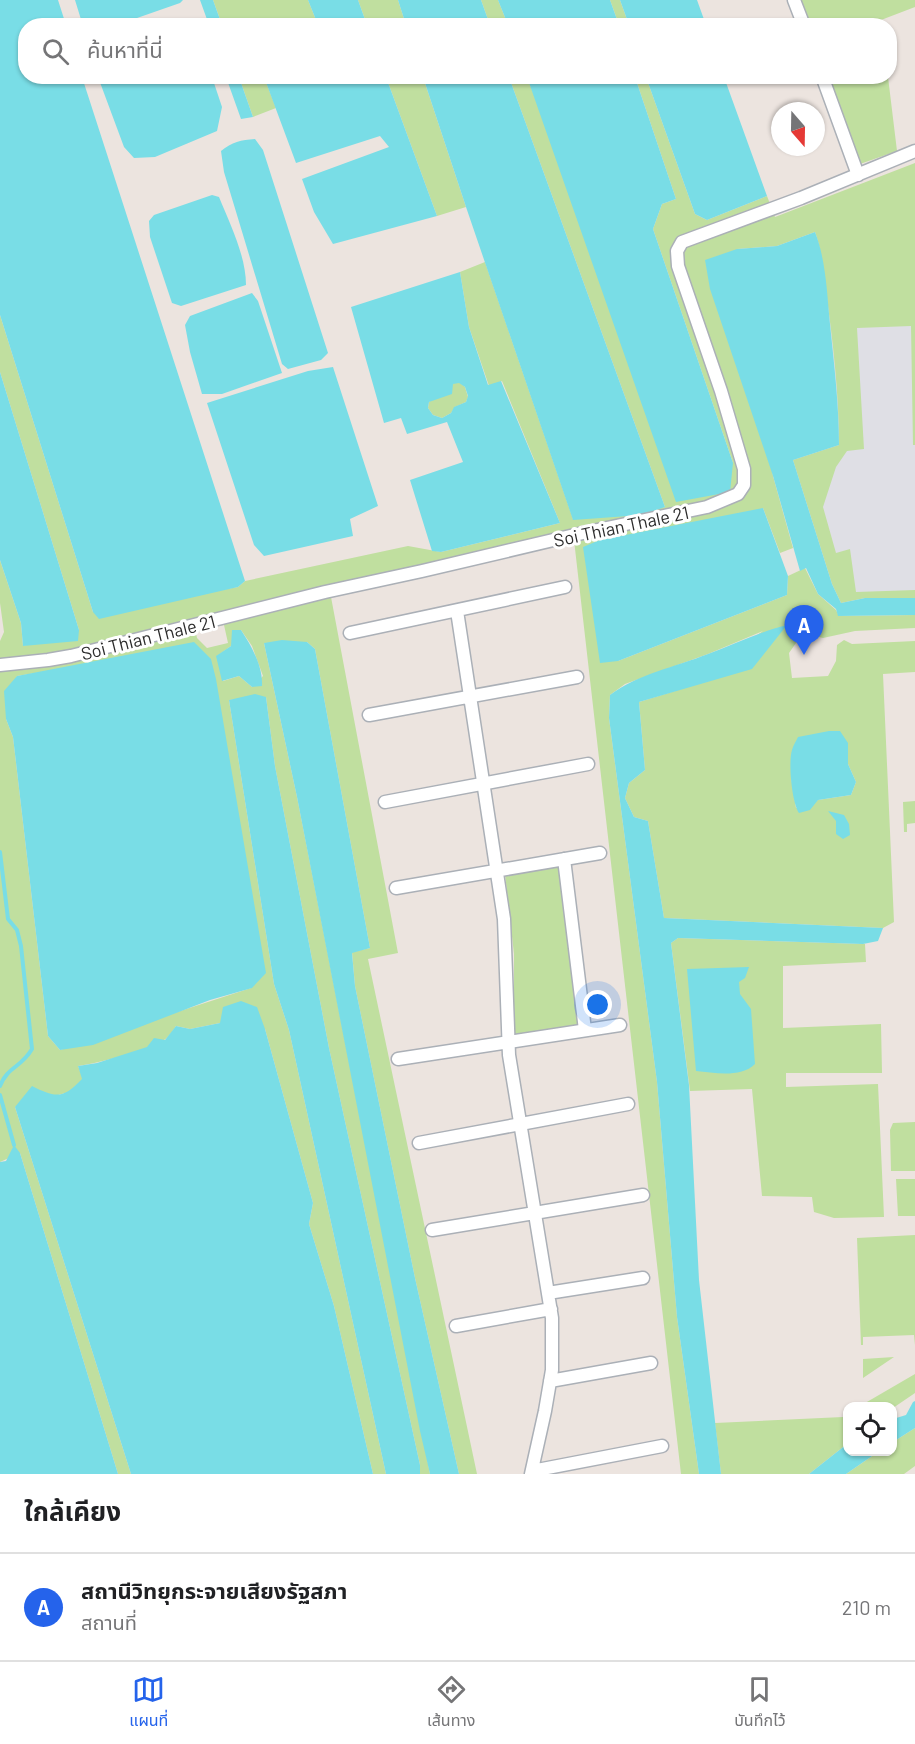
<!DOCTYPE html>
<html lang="th">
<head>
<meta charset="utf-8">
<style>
	:root { --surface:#fff; --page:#f6f6f6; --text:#202124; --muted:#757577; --line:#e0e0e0; --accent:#2563eb }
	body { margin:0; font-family:Barlow,"Noto Sans Thai",sans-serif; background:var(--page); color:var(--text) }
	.controls { position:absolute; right:18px; bottom:18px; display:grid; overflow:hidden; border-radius:12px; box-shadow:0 2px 4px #0004 }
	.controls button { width:54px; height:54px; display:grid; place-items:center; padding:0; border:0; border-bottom:2px solid var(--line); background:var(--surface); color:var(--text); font:30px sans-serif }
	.compass { position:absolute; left:771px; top:102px; width:54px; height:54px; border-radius:50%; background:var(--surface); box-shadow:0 2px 4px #0004; rotate:160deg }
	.you { position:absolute; left:598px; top:1005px; width:21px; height:21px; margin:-15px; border:4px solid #fff; border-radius:50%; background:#1a73e8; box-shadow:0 0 0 9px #1a73e833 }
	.badge { display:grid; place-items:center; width:39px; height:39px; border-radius:50%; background:var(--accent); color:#fff; font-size:20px; font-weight:700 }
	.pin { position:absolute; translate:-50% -50px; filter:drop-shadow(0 2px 3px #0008) }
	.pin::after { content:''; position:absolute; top:32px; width:21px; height:18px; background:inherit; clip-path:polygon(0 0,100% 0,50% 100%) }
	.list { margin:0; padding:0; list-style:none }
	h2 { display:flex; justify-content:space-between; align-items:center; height:78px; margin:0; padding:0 24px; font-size:26px }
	h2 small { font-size:20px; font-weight:400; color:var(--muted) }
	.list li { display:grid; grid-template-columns:39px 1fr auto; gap:18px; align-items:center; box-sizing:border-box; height:108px; padding:0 24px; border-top:2px solid var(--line) }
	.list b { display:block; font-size:22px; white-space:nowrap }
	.list p { margin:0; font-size:20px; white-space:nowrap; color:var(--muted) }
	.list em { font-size:20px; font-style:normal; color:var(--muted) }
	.icon { flex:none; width:33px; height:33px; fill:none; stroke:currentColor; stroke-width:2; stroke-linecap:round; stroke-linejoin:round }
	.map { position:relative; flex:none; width:915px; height:1474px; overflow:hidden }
	.search { position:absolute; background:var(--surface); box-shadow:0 2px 4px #0004; left:18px; right:18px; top:18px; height:66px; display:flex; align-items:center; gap:15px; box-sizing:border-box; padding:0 21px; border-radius:24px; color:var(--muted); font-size:22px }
	.sheet { height:186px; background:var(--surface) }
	nav { display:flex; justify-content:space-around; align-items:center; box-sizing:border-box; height:84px; border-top:2px solid var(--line); background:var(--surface); font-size:16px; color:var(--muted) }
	nav a { display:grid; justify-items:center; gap:3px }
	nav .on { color:var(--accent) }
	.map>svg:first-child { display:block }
	.industrial { fill:#dfdfe5 }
	.green { fill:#c0df9f; fill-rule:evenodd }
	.water { fill:#79dde6; fill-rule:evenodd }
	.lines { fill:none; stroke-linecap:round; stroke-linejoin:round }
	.stream { stroke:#79dde6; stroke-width:4 }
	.minor-casing { stroke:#abb0b7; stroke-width:15 }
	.minor { stroke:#fff; stroke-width:12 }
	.labels { text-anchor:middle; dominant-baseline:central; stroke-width:6; stroke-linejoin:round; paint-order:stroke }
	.street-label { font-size:18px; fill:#2b2b2b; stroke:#fff }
</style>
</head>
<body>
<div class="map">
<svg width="915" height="1474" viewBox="0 0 915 1474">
	<rect width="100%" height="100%" fill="#ece4df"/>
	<!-- industrial -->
	<path class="industrial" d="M915,163V593L838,596L793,460L820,245Z"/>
	<!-- green -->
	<path class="green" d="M213,0H308L318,25H222Z
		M358,0H398L406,25H367Z
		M481,0H498L508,25H490Z
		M610,0H620L629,25H619Z
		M800,0H915V7L881,20V25H809Z
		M239,77H264L276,108L253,117Z
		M386,77H423L466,207L437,216Z
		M509,77H527L547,129L733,463L653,229L662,204L676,199L635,77H646L695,214L707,220L767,196L775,217L915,163V445H913L911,326L857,328L864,449L847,451L836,467L823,507L836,553L850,549L856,592L915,590V598H865L841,603L832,584L793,460L839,445C839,394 833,342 826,291C823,271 822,251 815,232L777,246L737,249L773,476L793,548L780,553L763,508L618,661L787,595L788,576L805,568L818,594L836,610L839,616L915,615V628L855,631L823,638L803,633L789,653L792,678L828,676L836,661L837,645L844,640L852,644L915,641V672L883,674L894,922L883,928L664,918L648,821L634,817L625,798L629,783L645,770L639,702L675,691L763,631L708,654L625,684L610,695L609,718L657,1082L677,1317L699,1474H681L574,540L331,597L398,953L368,959L477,1474H459L415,1278L355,986L352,952L370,948L315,649L307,642L264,643L297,797L430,1474H420V1465L329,1048L275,766L266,697L229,700L274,984L289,1030L386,1474H373L334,1306L309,1224L313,1203L265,1029L220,1023L190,1029L176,1026C173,1030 169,1037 164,1040C148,1051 98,1063 78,1066L83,1079L69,1092L15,1107L131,1474H118L20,1153L0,1162V641L4,632L0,603V560L21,623L23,646L79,630L0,372V315L93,612L238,587L245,581L408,546L441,552L560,523L502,381L489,386L469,327L460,272L485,262L573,519L665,507ZM224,625L228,643L207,648L197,638L195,629ZM241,630L252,646L263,676L252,687L239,676L223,681L217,656L231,646ZM42,672L251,988L60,1050L48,1036L13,737L6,719L17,676ZM848,743V764L856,782L851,795L818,800L796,808L791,777Z
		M828,77H888L897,151L860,164Z
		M459,382L465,387L468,397L466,402L455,407L451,413L442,418L433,415L428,408L429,402L453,383Z
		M915,801V823L907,824V832H904L903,802Z
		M560,866L579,1027L514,1035V954L505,874Z
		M678,938L865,944L866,962L783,966V1028L881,1024L882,1073H786V1087L878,1084L884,1217L834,1218L814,1212L812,1197L762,1196L752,1089L690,1091L671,943Z
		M915,1122V1171H891L890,1130L893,1123Z
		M896,1179H915V1216H898Z
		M915,1235V1345L914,1335L863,1337V1345H861L857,1238Z
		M894,1357L863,1378V1359Z
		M915,1374V1393L893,1408L860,1406Z
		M847,1414V1444L809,1474H721L715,1423L843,1417Z
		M915,1428V1466L904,1474H846L878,1452H892L893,1442Z"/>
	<!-- water -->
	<path class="water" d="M0,0H58L66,25L26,26V76L82,77L245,581L238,587L99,619L93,612L0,315Z
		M75,0H183L180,3L117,25L83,26Z
		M200,0H213L222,25H209Z
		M308,0H358L367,25H318Z
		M398,0H481L490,25H406Z
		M498,0H610L619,25H508Z
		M620,0H697L706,25H629Z
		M98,77H212L222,107L217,131L155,157L134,158L124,147Z
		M226,77H239L253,117L241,119Z
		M264,77H386L437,216L333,244L314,212L302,179L389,147L380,136L296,163Z
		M423,77H509L665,507L642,515L573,520L466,207Z
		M527,77H635L676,199L662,204L653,229L733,463L730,492L676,502Z
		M646,77H724L767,196L707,220L695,214Z
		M255,139L263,150L328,353L321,360L288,369L282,364L224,172L221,151C232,142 241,140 255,139Z
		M212,195L219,197C230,224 246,256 246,285L181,306L172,303L150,237L149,221L154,215Z
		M815,232C826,260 827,294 830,324C834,364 839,404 839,445L793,460L832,584L841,603L865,598H915V615L838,616L836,609L818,594L806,568L800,571L773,476L710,289L705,260L737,249L777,246Z
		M460,272L469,327L488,385L501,381L560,523L441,552L432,551L410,480L463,462L447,422L407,434L401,418L384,423L351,307ZM459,383L465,387L468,396L466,402L454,407L451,413L442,418L433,415L428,408L429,402L452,394L453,384Z
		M252,293L258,301L282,373L222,394H202L190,352L185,325L190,316Z
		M333,367L378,506L350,519L353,536L264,556L254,545L207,403L308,371Z
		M0,372L79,630L78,641L23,646L21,623L0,560Z
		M763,508L788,576L787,595L618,661L600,663L583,547L600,540Z
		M787,625L752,669L639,702L645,770L629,783L625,798L634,817L648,821L664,918L883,928L878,941L863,944L678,938L671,943L689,1085L699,1280L721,1474H699L677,1317L657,1082L609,718L610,695C638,674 675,667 708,654C735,644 759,632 787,625Z
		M232,630H241C252,647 263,666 262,686L252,687L239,676L222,681L216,656L231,646Z
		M282,640L307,642L315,649L370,948L352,953L355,986L415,1278L459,1474H430L420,1431L297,797L264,643Z
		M194,642L211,659L216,679L266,973L252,988L210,1000L93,1045L60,1050L48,1036L13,737L6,719L4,691L17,676Z
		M255,694L266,697L275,766L329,1048L420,1465V1474H386L289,1030L274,984L229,700Z
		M829,731H840L848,743V764L856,782L851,795L818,800L810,810L799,813C792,803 788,763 792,750C793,746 796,741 798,737Z
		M828,811L844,815L849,824L850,835L843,839L836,834V821Z
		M749,967L745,978L739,982L740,994L751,1009L755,1064C741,1078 715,1073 696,1071L687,969Z
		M241,1001L257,1007L265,1029L313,1203L309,1224L334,1306L373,1474H131L15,1107L32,1086C56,1098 63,1099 82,1079L78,1066L97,1063L147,1047L154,1038L165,1040L176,1026L190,1029L220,1023L223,1007Z
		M14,1145L20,1153L118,1474H0V1162L6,1161Z
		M915,1401V1428L893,1442V1419L906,1415L913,1402Z
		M847,1444L848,1452H878L846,1474H809Z"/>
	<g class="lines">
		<!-- stream -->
		<path class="stream" d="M0,852L8,919L17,930L21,946L32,1049C21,1068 8,1066 0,1086
			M0,1095L14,1145"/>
		<!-- minor casing -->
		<g class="minor-casing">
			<path id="minor" d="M794,0L804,26
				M822,76L858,175
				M457,611L504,919L509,1055L552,1318V1370L545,1411L531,1474
				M350,633L565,587
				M0,665L48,660L71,656L325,592L422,571L583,533L707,507L738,494L744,485V469L721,391L678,266L677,251L682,242L801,198L915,151
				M369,715L577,677
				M385,802L588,764
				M564,859L585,1030
				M396,888L600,853
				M398,1059L620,1025
				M419,1143L628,1104
				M432,1230L643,1195
				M548,1293L643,1278
				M456,1326L551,1309
				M550,1381L651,1363
				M532,1471L662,1446"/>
		</g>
		<!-- minor -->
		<use href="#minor" class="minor"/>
	</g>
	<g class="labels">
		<!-- street labels -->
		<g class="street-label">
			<text transform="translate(621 526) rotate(-12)">Soi Thian Thale 21</text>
			<text transform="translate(148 637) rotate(-14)">Soi Thian Thale 21</text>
		</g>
	</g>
</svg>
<div class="controls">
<button><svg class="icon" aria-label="locate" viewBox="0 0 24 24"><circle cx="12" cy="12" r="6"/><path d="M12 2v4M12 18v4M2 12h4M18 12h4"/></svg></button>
</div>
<svg class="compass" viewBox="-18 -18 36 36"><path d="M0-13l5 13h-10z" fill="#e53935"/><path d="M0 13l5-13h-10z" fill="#757577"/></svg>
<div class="you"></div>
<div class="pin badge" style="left:804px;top:655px">A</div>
<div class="search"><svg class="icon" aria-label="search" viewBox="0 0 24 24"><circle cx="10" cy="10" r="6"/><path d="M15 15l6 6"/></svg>ค้นหาที่นี่</div>
</div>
<section class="sheet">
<h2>ใกล้เคียง<small></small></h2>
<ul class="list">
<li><span class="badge">A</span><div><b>สถานีวิทยุกระจายเสียงรัฐสภา</b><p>สถานที่</p></div><em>210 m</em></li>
</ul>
</section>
<nav>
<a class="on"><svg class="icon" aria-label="map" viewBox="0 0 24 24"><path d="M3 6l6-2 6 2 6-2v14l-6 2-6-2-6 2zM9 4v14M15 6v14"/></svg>แผนที่</a>
<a><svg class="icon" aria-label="directions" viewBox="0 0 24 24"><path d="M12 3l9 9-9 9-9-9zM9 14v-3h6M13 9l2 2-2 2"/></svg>เส้นทาง</a>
<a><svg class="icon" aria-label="saved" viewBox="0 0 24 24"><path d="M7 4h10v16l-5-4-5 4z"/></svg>บันทึกไว้</a>
</nav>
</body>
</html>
